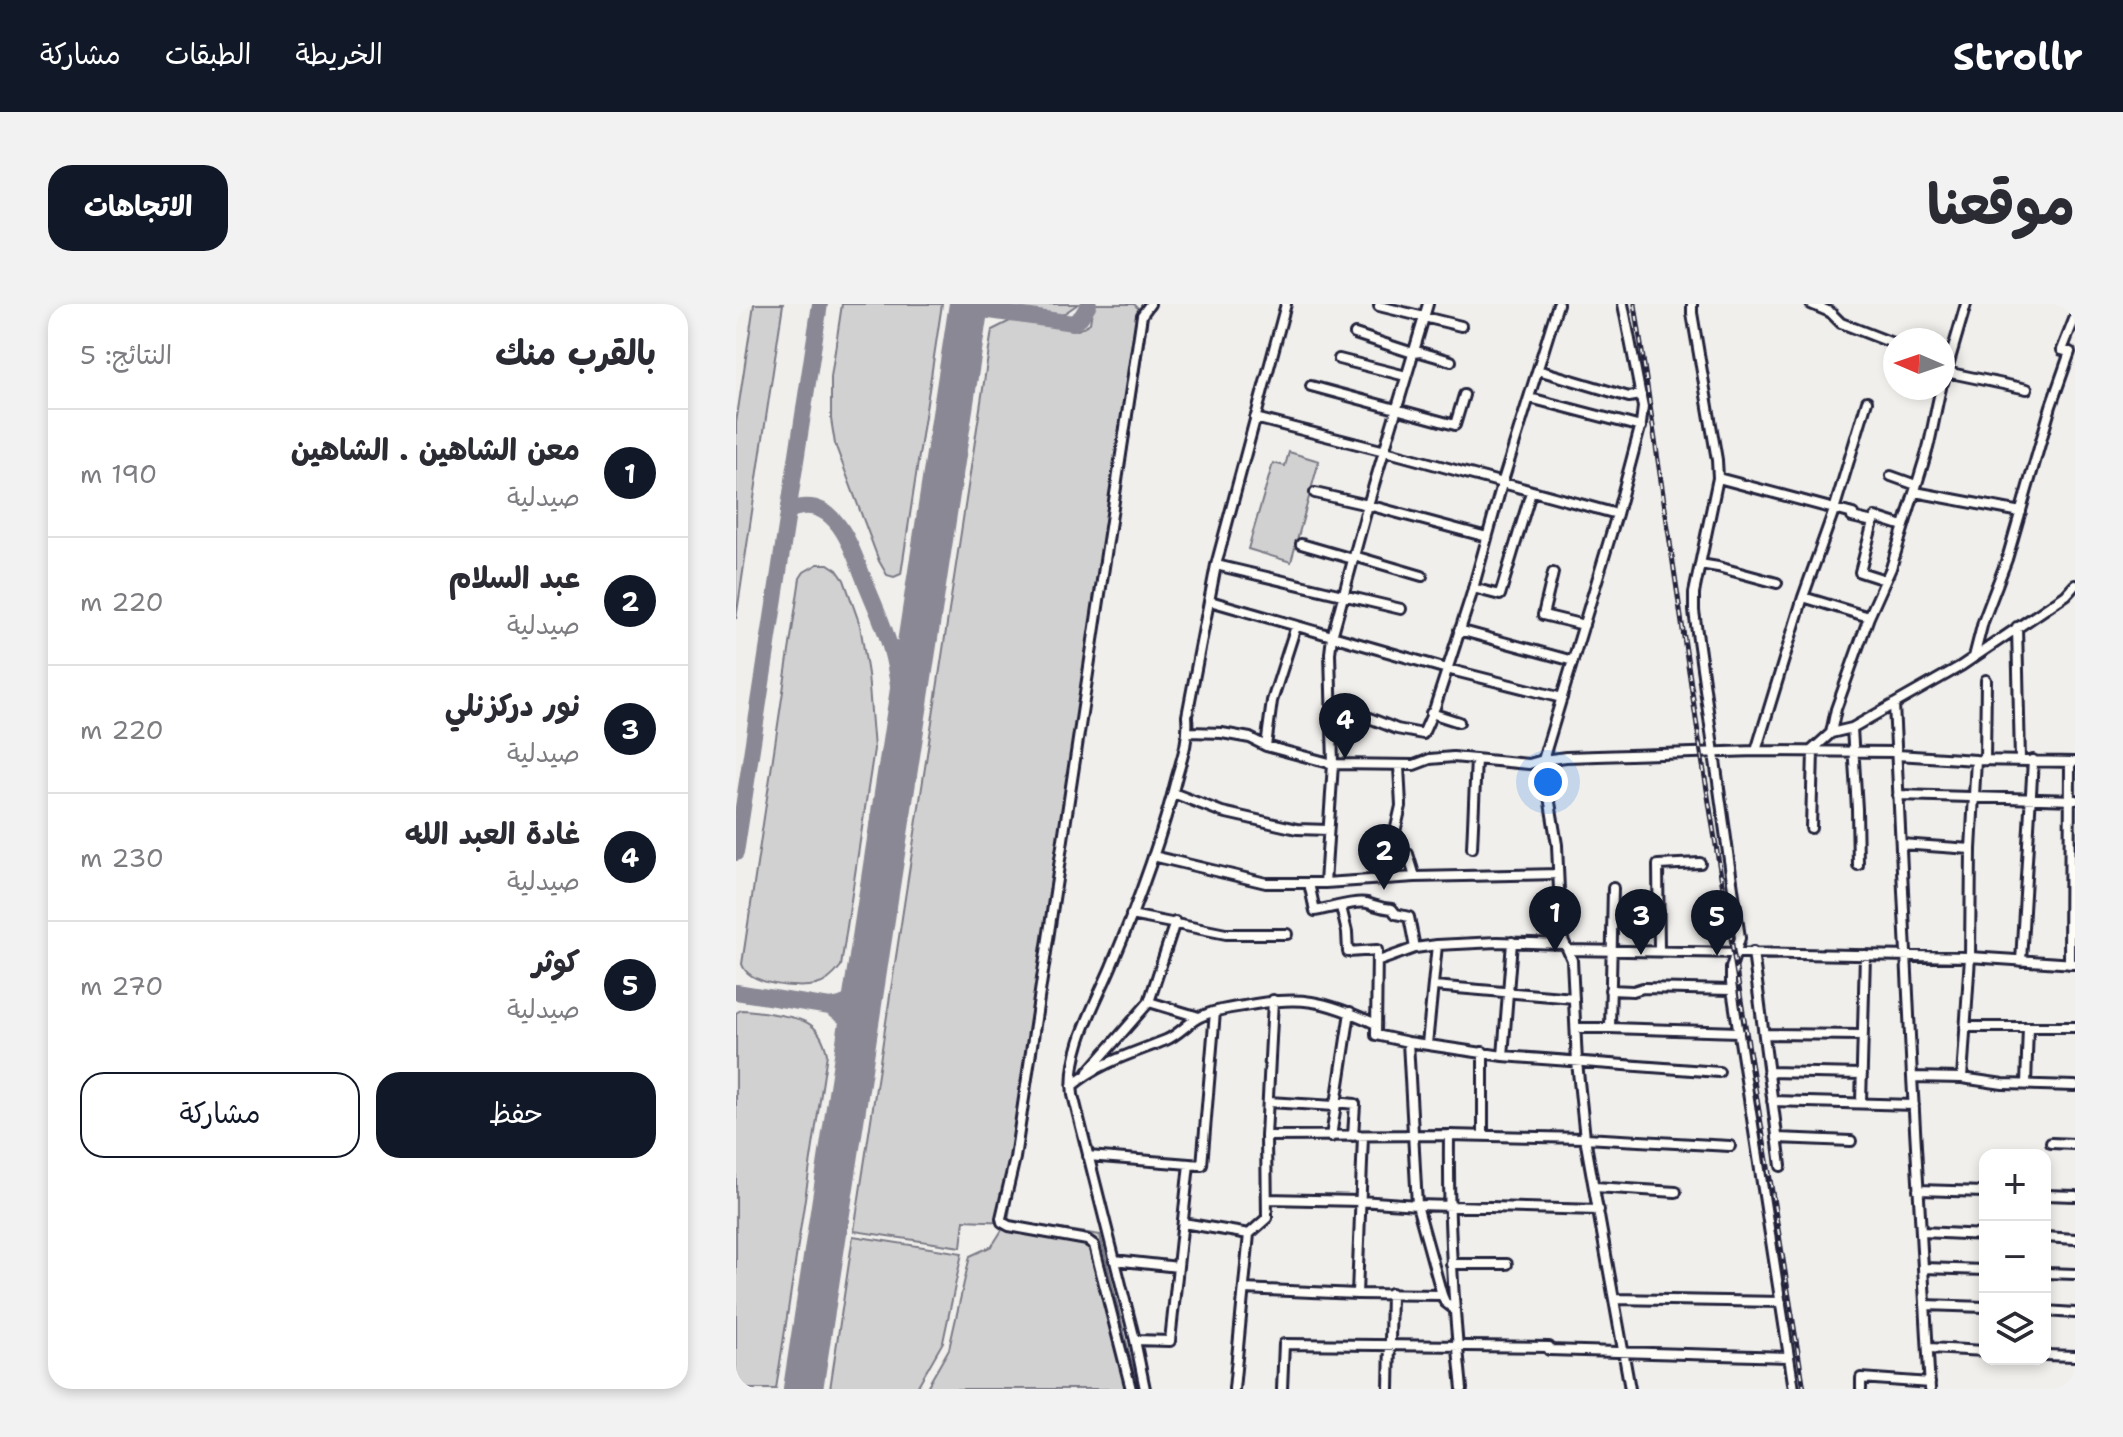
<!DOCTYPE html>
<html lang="ar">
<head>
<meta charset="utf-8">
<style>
	:root { --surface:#fff; --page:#f2f2f3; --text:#2b2b33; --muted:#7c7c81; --line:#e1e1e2; --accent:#111827 }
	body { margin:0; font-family:"Shantell Sans","Playpen Sans Arabic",sans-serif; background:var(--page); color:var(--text); direction:rtl }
	.controls { position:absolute; right:24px; bottom:24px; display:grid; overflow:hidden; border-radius:16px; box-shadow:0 4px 12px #0003 }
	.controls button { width:72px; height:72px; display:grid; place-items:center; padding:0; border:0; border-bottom:2px solid var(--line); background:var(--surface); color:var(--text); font:40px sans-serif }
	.compass { position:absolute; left:1147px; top:24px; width:72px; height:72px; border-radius:50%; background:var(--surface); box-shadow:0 4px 12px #0003; rotate:272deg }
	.you { position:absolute; left:812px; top:478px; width:28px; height:28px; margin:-20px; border:6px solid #fff; border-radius:50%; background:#1a73e8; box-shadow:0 0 0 12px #1a73e833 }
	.badge { display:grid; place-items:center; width:52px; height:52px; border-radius:50%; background:var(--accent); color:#fff; font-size:26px; font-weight:700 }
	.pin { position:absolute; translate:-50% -66px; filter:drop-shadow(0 2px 4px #0008) }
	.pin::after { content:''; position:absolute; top:42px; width:28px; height:24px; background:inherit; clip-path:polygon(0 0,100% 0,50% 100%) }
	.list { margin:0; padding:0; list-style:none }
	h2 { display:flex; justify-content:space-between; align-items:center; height:104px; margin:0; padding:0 32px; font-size:34px }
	h2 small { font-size:26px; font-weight:400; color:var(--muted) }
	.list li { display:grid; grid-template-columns:52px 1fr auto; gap:24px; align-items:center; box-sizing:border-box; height:128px; padding:0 32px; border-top:2px solid var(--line) }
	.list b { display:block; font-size:30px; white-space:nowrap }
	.list p { margin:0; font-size:26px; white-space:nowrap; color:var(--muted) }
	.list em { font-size:26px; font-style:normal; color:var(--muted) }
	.actions { display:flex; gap:16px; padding:24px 32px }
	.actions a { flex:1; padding:18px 0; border:2px solid var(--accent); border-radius:24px; text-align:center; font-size:28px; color:var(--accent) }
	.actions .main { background:var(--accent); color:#fff }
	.icon { flex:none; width:44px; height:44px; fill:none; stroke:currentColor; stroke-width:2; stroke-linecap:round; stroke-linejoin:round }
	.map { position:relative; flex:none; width:1339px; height:1085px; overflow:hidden; direction:ltr; border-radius:24px }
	header { display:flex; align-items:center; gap:48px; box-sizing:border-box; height:112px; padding:0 40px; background:var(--accent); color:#fff }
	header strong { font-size:38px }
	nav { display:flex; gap:44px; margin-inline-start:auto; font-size:28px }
	.intro { display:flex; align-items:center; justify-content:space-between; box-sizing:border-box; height:192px; padding:0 48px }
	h1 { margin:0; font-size:56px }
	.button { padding:20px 36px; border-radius:24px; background:var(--accent); color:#fff; font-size:28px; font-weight:700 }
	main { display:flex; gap:48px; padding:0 48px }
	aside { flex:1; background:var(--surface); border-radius:24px; box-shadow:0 4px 12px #0003 }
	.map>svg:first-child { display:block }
	.green { fill:#d2d1d1; stroke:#7a7a86; stroke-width:2 }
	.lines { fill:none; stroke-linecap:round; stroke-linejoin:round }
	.taxiway { stroke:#898894; stroke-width:16 }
	.runway { stroke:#898894; stroke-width:40 }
	.minor-casing { stroke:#22223b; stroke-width:14 }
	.minor { stroke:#fdfcf7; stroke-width:8 }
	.rail-casing { stroke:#22223b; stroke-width:5 }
	.rail { stroke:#fdfcf7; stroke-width:2; stroke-dasharray:6; stroke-linecap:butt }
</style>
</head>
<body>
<header>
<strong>Strollr</strong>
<nav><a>الخريطة</a><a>الطبقات</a><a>مشاركة</a></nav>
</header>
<div class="intro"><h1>موقعنا</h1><a class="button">الاتجاهات</a></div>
<main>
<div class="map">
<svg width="1339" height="1085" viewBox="0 0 1339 1085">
	<rect width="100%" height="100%" fill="#f0efec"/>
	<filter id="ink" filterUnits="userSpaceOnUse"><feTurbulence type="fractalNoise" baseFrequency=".0125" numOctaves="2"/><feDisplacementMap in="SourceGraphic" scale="16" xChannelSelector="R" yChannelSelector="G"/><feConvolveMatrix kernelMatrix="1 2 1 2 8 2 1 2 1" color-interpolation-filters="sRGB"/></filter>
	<g filter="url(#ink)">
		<!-- green -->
		<path class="green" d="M18,0H47L0,315V119Z
			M106,0H206L165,270L158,273L151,271L143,257L99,140L95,115V73Z
			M271,0H342L323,13L278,7Z
			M357,0H398L404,6H412L408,0H419L413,6L272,917L364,931L402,1085H190L213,1045L234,952L256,942L271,918L228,916L225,943L118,927L256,26L278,15L342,26L354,19Z
			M553,148L583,157L555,258L512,245L537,159L549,162Z
			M82,260H92L101,266L108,276L124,321L132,370L138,445L105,662C99,670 91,679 80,681C61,685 12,681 6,660L64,274L68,268Z
			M5,706C16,706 27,708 38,710C68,715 84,718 91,750L40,1085H0V709Z
			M117,932L226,949L207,1038L180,1085H94Z"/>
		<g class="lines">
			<!-- taxiway -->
			<path class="taxiway" d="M233,4L337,19L345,13L353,0
				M52,207C99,187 115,243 128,275C136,295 145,314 151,333C162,365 164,399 167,431
				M0,549L84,0
				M0,688L94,703L112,715L121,734
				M94,703C110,701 118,696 129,684"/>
			<!-- runway -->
			<path class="runway" d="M67,1085L233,0"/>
			<!-- minor casing -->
			<g class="minor-casing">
				<path id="minor" d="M887,0L907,103L905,120L881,210L807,456L821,541L825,631L836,656L841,758L849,834L894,1085
					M956,0V9L981,156L982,174L958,289V307L1004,634L995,664V679L1058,1085
					M1075,0L1094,8L1105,19L1159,40
					M643,2L725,22
					M619,30L677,49L684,48L715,57
					M603,55L670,72
					M802,66L893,93L905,91
					M1210,68L1291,85
					M1207,79L1230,0
					M575,82L719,121L728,91
					M794,94L905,123
					M519,114L649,147L881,210
					M1155,172L1180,181
					M982,174L1117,210L1116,213L1137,218L1139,213L1167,222
					M1179,188L1285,208
					M579,189L632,201L751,233
					M1137,218L1124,268L1149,276
					M565,240L617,255
					M618,252L686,272
					M964,260L982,263L1041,279
					M480,261L665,305
					M817,269L807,311L848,321
					M737,284L764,291L795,188
					M1067,293L1133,313
					M474,297L711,365L826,394
					M1281,323L1284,456
					M723,326L837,357
					M1238,353L1247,318L1271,255L1315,102L1334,48L1326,46L1339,13
					M1158,400L1176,773L1194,1085
					M596,404L623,410L661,425L687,430L699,403L735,292L766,180L822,0
					M695,409L723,418
					M1116,424L1121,505L1122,561
					M453,428L486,429L514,434L530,442L597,460L678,461L694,455L717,453L793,460L807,456L830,453L1020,447L1160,448
					M1095,429L1116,424L1225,362L1330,291L1339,281
					M530,442L536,397L560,322
					M1020,447L1067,293L1098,206L1131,97
					M1075,447L1095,429L1100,405L1133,313L1155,264L1192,144C1197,124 1200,104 1205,84
					M1161,451L1240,456L1338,458
					M1249,456L1250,376
					M663,462L665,502L659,528L663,543L672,550L679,573
					M437,489L486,508L561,525L592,526
					M1162,491L1339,496
					M1075,524L1077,447
					M1165,540L1235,545
					M736,544L740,455
					M417,552L530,579H589L679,573L822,570
					M573,579L579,607C591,605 621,596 631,599C641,602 644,604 656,605L660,610L673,613L679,644
					M589,579L597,460L594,349L596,333L632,201L692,0
					M605,603L611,628L612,648L641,646L640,731L672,738L767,752L983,768
					M395,611L490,630H551
					M832,646L1234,653L1339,660
					M923,647L922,561L964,559
					M1017,648L1045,862
					M643,657L679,644L701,641L761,638L828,640
					M1285,657L1297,456
					M1333,660L1334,458
					M698,682L838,694
					M874,686L897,687L907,684L996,686
					M413,698L463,713
					M1229,723H1339
					M840,724H874L877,584
					M874,724L1003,728
					M1028,730L1126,731
					M672,738L681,901L706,991L709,998L718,1005
					M691,740L701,641
					M767,752L776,638
					M352,768L413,698L439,618
					M1032,768L1126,770
					M1176,773L1226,774L1267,780L1339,782
					M1226,774L1234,653L1235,545L1240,456
					M1290,780L1292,723
					M336,782C362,759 398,749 430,736C444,730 453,717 466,712C479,706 494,704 508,702C564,691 588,696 640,720
					M1036,797L1178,801
					M532,798L599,802
					M599,798L619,800L617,832
					M1125,798L1129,651
					M713,831C712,917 717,1000 726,1085
					M530,832L713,831L849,834L994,842
					M747,832V748
					M595,833L614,708
					M1041,834L1115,837
					M1315,839L1339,840
					M352,852L466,861L479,708
					M859,883L940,888
					M1182,886L1249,888
					M1309,891L1339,892
					M531,895L624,897L681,901L863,906
					M447,919L513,930
					M1186,928L1249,931
					M1309,933L1339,935
					M378,956L442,963
					M715,960H771
					M1188,964L1249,966
					M1309,969L1339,970
					M508,985L621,990L706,991
					M621,990L627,832
					M878,995L1045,998
					M1189,1001L1249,1003
					M1309,1007L1339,1009
					M399,1036L434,1037L453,860
					M1193,1044L1249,1047
					M813,1046L1053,1053
					M1309,1051L1339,1052
					M395,1085L358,941L351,936L273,922L266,918L265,914L279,854L406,11L414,0
					M409,1085L399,1036L337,791C332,746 358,703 375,663C401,601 425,537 441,472C447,452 453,433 451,412L480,261L550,0
					M498,1085L513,930L531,914L530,832L537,696
					M546,1085L548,1040L813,1043
					M653,1085L655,989
					M1125,1085V1074L1194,1079"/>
			</g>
			<!-- minor -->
			<use href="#minor" class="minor"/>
			<!-- rail casing -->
			<g class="rail-casing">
				<path id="rail" d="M899,0L965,449L1068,1085"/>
			</g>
			<!-- rail -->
			<use href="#rail" class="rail"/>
		</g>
	</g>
</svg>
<div class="controls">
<button>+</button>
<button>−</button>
<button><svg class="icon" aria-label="layers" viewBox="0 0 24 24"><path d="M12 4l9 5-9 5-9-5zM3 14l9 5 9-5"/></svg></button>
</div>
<svg class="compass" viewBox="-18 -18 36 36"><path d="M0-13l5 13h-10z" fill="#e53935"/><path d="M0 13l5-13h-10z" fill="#7c7c81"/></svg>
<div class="you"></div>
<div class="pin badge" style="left:819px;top:648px">1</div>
<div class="pin badge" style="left:648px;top:586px">2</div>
<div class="pin badge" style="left:905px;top:651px">3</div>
<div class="pin badge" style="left:609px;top:455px">4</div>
<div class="pin badge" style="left:981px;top:652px">5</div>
</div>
<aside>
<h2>بالقرب منك<small>النتائج: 5</small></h2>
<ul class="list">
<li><span class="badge">1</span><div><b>معن الشاهين . الشاهين</b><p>صيدلية</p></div><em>190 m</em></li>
<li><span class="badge">2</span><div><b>عبد السلام</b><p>صيدلية</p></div><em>220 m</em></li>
<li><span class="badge">3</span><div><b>نور دركزنلي</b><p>صيدلية</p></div><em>220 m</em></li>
<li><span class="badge">4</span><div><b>غادة العبد الله</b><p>صيدلية</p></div><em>230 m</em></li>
<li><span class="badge">5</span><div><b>كوثر</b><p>صيدلية</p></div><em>270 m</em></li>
</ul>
<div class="actions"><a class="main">حفظ</a><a>مشاركة</a></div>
</aside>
</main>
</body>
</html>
